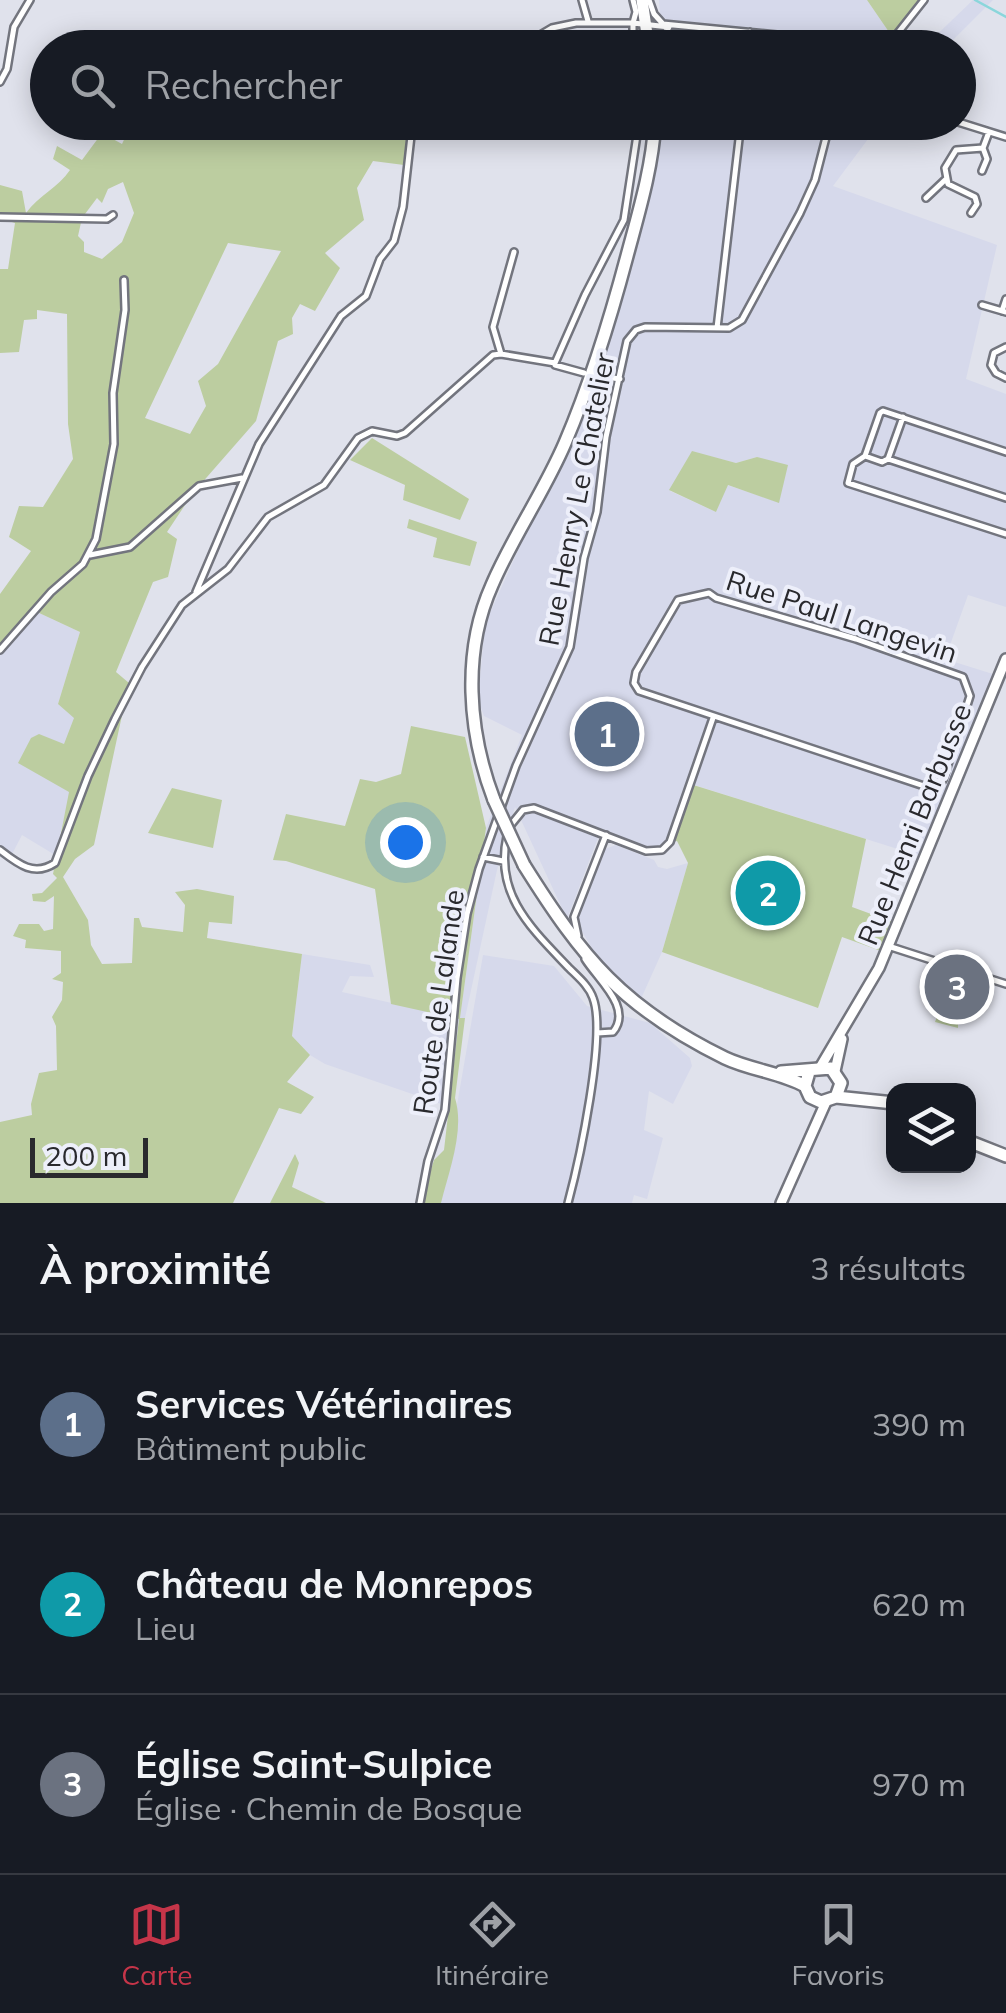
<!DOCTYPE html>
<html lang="fr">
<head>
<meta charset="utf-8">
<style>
	:root { --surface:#171b24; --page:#242831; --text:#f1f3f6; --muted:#9ea1a6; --line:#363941; --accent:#c53549 }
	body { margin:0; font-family:Mulish,sans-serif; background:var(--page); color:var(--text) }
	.controls { position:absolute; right:30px; bottom:30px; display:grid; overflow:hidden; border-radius:20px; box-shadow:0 5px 25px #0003 }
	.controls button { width:90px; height:90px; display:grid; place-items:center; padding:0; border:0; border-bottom:2px solid var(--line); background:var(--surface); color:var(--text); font:50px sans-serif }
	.scale { position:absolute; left:30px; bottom:25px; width:118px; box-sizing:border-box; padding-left:10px; border:5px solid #29292d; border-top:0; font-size:28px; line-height:35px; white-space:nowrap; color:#29292d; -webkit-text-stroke:8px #edeffa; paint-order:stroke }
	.you { position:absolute; left:405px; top:842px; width:35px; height:35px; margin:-25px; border:8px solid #fff; border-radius:50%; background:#1a73e8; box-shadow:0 0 0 15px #1a73e833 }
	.badge { display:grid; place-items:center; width:65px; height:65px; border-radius:50%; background:var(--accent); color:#fff; font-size:32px; font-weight:700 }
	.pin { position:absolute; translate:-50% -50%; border:5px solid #fff; box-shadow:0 2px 10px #0006 }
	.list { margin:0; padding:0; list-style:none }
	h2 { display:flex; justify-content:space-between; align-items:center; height:130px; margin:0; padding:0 40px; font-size:42px }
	h2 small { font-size:32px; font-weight:400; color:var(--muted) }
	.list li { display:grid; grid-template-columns:65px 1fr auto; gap:30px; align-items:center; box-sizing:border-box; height:180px; padding:0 40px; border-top:2px solid var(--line) }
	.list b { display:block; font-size:38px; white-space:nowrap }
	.list p { margin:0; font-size:32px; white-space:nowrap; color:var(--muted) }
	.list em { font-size:32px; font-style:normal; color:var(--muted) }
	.icon { flex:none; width:55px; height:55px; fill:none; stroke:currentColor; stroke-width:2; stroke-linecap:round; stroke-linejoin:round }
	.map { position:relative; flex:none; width:1006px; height:1203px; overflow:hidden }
	.search { position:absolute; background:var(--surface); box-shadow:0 5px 25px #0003; left:30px; right:30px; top:30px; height:110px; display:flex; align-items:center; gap:25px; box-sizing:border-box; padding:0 35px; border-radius:55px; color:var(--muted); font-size:38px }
	.sheet { height:670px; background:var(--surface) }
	nav { display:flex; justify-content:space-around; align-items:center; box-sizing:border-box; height:140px; border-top:2px solid var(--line); background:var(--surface); font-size:28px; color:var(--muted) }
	nav a { display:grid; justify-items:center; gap:5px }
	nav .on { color:var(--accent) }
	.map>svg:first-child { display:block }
	.built { fill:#d6d9eb; fill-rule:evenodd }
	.green { fill:#bccda0; fill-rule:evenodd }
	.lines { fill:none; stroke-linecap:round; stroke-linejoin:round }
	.stream { stroke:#8ad6db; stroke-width:2.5 }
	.minor-casing { stroke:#73757e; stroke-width:10 }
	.secondary-casing { stroke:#73757e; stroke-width:14 }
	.primary-casing { stroke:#73757e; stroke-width:16 }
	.minor { stroke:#fff; stroke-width:5 }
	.secondary { stroke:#fff; stroke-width:9 }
	.primary { stroke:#fff; stroke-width:11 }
	.primary-bridge-casing { stroke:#73757e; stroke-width:16; stroke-linecap:butt }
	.primary-bridge { stroke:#fff; stroke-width:11 }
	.labels { text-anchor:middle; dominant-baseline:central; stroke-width:8; stroke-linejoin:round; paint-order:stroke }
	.street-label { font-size:28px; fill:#29292d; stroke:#edeffa }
</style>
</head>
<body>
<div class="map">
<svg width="1006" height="1203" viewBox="0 0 1006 1203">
	<rect width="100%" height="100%" fill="#e0e2ec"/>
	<!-- built -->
	<path class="built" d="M659,0H867L891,35L877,47H662Z
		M973,0H993L946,47H924Z
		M664,123H880L833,186L997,245L966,379L1006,394V607L968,595L945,659L996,675L920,856L688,783L666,843L658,847L646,846L601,830L567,919L515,807L497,870L465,1018L460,1019L450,1107L325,1064L310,1055L292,1036L302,954L370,965L374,977L350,976L342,992L460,1018L486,828L522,735L484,716L478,700L485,624L600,368ZM692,452L736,463L757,457L778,502L727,485L716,512L670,491Z
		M37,612L80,632L58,704L74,717L72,786L55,855L22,835L10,858L0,850V653Z
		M616,845L654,860L658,867L667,869L688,863L662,952L640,1001L599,960L577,923L605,849Z
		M483,955L554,966L587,1006L650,1023L690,1058L692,1066L673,1104L649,1091L644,1130L663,1138L647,1199L634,1195L632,1203H440Z"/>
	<!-- green -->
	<path class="green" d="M867,0H927L891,35Z
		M132,123H372L374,131L406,139L404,165L373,161L357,188L364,220L325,253L340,268L315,311L300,304L292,318L293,334L278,341L256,421L193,493L167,532L177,539L168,577L153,582L116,672L129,683L94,845L75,859L63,877L88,920L91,945L102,964L132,963L134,918H139L142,927L183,932L185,905L175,892L197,889L234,896L232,924L209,922L207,938L302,954L292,1036L310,1055L287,1082L314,1097L301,1114L279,1108L233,1203H0V1122L32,1115L31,1104L39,1073L57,1070L56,1026L52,1017L62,1000L63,982L52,979L61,973V951L25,948L26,940L13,936L19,924H39L44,931L53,929L54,896L45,902L33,901L32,894L42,893L57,878L53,874L69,792L18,763L31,738L39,734L64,744L74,718L58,704L80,632L37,612L0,653V594L31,551L9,537L19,506L43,507L73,459L68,424L67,314L37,310V319L24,320L19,352L0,353V269H8L15,223L0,218V185L22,191L26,213C39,195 58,188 70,170L53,159L57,146L82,160L102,133L122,144ZM123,182L134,213L122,242L102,259L84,252V242L78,236L82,218L97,198L102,203L108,189ZM228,243L281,251L218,364L198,381L206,406L190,434L145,418Z
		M372,438L469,499L460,520L403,500L405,485L350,460Z
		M692,451L736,463L757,457L788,465L779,503L728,485L716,512L669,490Z
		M409,519L477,542L470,566L433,557L437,538L407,528Z
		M411,726L465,737L486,828L460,1018H465L455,1098C465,1130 449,1171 441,1203H421L434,1160L444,1150L459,1019L391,1004L375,889L286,861L273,860L286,814L345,826L360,779L376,782L401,774Z
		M687,783L866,839L852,907L893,922L881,951L842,937L818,1008L662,952L688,863L677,841L666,843Z
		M172,788L222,800L213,848L148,833Z
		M957,976L972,983L958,1010V1028L935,1022L947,989Z
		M295,1154L299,1163L292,1187L326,1203H270Z"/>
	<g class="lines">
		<!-- stream -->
		<path class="stream" d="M975,0L1006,17"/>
		<!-- minor casing -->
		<g class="minor-casing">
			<path id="minor" d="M582,0L588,21
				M649,0L654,14L663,24L849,42L864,48
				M518,48L552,28L576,23H633L636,12L633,0
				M633,48V23L669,27
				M658,48L660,38L668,29
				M749,48L750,32
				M886,48L924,0
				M0,82L7,69L14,27L30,0
				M958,122L1006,137
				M982,171L987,159L983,148
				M926,198L945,180
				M971,213L977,204L975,197L948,184L945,168L956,150L983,148L989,132
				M0,217L107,219L113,215
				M982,305L1006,312
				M1002,311L1006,299
				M717,328L741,122
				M1006,347L994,353L991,365L996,373L1006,378
				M501,354L493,327L514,252
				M555,365L584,373
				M599,376L620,379
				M903,417L888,459L1006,498
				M865,456L853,464L848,483L1006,534
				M865,456L880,413L883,411L1006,452
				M865,456L882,462L888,459
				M90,555L130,547L199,486L242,478
				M196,592L259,444L341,316L366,296L380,259L394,241L403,207L411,136L416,122
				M709,593L716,598L856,639L963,677L970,696L943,780L924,786L639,691L634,683L636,672L678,600Z
				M0,650L51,592L83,564L96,539L114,444L113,393L125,310L124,280
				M510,826L523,810L534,808L646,851L662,850L670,842L713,718
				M507,836C494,895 532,929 569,968C578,977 589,986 593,998C607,1034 579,1162 568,1203
				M0,850C18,864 34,877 55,863L88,776L115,719L142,667L182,605L228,569L268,517L324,485L358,438L372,431L397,436L405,433L493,355L501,354L555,363L585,295L624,220L639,122
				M483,857L503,861
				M578,936L574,917L606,835
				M888,946L1006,984
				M585,959C598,980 633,1008 613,1032L597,1033
				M420,1203L428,1161L445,1110L457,978L467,914L479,869L516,766L570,647L584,558L597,512L606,437L627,341L636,330L645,327L729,328L742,320L800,213L815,180L830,122"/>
		</g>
		<!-- secondary casing -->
		<g class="secondary-casing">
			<path id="secondary" d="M821,1066L879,968L1006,659
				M835,1071L842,1039
				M781,1203L826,1102"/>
		</g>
		<!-- primary casing -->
		<g class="primary-casing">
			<path id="primary" d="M642,0L649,48
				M494,800C468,732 462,652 492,585C513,536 544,492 565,443C591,382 610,320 627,256C639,211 652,169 655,122
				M524,865C583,959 623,1008 725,1058C750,1070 783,1073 805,1086
				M781,1072L831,1068L841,1083L836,1097L821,1102L810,1097L805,1086L809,1072
				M836,1097L894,1103
				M968,1141L1006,1156"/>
		</g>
		<!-- minor -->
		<use href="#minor" class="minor"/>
		<!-- secondary -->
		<use href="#secondary" class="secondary"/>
		<!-- primary -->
		<use href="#primary" class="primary"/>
		<!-- primary-bridge casing -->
		<g class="primary-bridge-casing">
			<path id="primary-bridge" d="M494,800L524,865"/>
		</g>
		<!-- primary-bridge -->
		<use href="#primary-bridge" class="primary-bridge"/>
	</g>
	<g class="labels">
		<!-- street labels -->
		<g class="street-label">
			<text transform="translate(576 499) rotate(-79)">Rue Henry Le Chatelier</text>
			<text transform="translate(842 616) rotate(18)">Rue Paul Langevin</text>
			<text transform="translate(914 824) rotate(-68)">Rue Henri Barbusse</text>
			<text transform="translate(438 1002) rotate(-82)">Route de Lalande</text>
		</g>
	</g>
</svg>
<div class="controls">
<button><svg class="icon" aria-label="layers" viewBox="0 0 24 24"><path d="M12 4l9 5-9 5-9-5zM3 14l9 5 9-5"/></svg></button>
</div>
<div class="scale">200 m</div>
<div class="you"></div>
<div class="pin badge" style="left:607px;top:734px;background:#5c6f8a">1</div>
<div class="pin badge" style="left:768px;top:893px;background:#0f9aa8">2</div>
<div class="pin badge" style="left:957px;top:987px;background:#6b7280">3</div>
<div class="search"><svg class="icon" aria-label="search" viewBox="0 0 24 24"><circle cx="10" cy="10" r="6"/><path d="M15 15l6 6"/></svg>Rechercher</div>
</div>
<section class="sheet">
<h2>À proximité<small>3 résultats</small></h2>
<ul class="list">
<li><span class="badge" style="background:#5c6f8a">1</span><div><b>Services Vétérinaires</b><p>Bâtiment public</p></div><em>390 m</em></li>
<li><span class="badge" style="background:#0f9aa8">2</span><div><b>Château de Monrepos</b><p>Lieu</p></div><em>620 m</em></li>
<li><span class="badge" style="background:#6b7280">3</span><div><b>Église Saint-Sulpice</b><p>Église · Chemin de Bosque</p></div><em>970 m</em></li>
</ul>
</section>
<nav>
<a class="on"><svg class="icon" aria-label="map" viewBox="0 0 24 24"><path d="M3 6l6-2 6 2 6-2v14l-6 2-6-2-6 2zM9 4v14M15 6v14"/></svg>Carte</a>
<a><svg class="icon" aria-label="directions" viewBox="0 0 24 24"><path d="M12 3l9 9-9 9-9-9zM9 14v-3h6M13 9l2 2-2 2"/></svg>Itinéraire</a>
<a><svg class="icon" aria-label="saved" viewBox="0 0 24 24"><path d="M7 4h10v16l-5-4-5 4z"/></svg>Favoris</a>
</nav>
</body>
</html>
